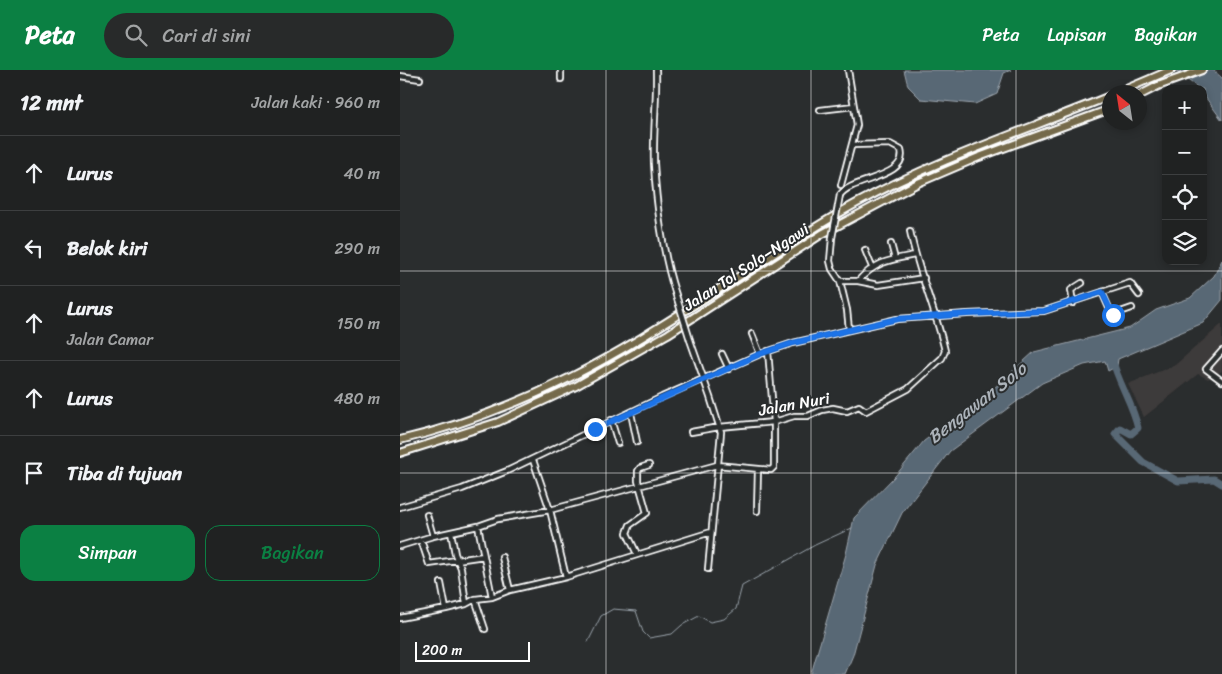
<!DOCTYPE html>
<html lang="id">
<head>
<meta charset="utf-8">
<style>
	:root { --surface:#202222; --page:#282a2a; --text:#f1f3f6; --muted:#a2a4a5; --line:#3d3f40; --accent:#0b8043 }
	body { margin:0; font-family:Sriracha,sans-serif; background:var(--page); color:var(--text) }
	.controls { position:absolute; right:15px; top:15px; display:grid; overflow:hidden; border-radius:10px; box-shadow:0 2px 8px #0003 }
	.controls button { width:45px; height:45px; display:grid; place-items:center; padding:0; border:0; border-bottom:1px solid var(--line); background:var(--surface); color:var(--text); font:25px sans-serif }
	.compass { position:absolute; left:702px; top:15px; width:45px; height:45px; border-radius:50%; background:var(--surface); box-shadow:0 2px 8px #0003; rotate:330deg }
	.scale { position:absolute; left:15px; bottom:12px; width:115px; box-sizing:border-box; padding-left:5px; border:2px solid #fff; border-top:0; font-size:14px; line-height:18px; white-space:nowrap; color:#fff; -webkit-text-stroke:4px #2a2d2e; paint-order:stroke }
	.stop { position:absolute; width:15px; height:15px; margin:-11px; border:4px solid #1a73e8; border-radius:50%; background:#fff }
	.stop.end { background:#1a73e8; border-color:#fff; box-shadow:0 1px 5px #0008 }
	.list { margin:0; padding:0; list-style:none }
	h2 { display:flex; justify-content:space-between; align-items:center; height:65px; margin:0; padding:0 20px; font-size:21px }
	h2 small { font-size:16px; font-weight:400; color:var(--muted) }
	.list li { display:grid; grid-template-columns:32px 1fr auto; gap:15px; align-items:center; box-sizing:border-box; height:75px; padding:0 20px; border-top:1px solid var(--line) }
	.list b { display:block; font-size:19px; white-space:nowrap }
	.list p { margin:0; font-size:16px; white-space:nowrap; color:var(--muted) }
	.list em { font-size:16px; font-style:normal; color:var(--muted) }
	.actions { display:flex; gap:10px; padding:15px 20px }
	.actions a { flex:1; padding:11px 0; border:1px solid var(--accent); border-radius:15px; text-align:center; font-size:18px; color:var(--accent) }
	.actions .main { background:var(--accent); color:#fff }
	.icon { flex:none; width:28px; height:28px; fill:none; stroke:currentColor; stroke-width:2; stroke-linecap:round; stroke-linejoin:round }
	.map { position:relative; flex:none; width:822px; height:604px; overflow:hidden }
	header { display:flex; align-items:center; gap:30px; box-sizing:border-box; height:70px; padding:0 25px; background:var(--accent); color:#fff }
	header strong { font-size:24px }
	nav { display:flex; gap:28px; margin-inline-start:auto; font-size:18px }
	.search { width:350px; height:45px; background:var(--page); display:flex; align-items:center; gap:12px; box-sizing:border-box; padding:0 18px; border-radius:28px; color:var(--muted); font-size:19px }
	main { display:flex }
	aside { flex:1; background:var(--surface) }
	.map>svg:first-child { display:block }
	.built { fill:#3e3a3a }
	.water { fill:#596775; stroke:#9ba4ac }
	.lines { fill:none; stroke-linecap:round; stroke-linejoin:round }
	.stream { stroke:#9ba4ac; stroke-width:1 }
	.river { stroke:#596775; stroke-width:7 }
	.minor-casing { stroke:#fff; stroke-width:8 }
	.highway-casing { stroke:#fff; stroke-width:10 }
	.minor { stroke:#2a2d2e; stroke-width:4.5 }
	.highway { stroke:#756b4b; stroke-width:6 }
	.minor-bridge-casing { stroke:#fff; stroke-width:8; stroke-linecap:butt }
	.minor-bridge { stroke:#2a2d2e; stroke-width:4.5 }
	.route { stroke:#1a73e8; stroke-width:6 }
	.grid { fill:none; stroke:#fff; stroke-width:1; stroke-opacity:0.55 }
	.labels { text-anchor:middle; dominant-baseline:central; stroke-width:4; stroke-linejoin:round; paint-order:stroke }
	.street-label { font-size:16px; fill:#fff; stroke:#2a2d2e }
	.water-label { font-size:18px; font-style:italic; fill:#acb3ba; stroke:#2a2d2e }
</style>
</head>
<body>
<header>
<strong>Peta</strong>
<div class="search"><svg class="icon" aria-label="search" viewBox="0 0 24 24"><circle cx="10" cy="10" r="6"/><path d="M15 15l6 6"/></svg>Cari di sini</div>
<nav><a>Peta</a><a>Lapisan</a><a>Bagikan</a></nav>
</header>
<main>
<aside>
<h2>12 mnt<small>Jalan kaki · 960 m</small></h2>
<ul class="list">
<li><svg class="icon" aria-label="ahead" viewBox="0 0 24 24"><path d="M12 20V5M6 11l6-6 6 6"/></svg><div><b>Lurus</b></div><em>40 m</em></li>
<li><svg class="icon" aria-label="left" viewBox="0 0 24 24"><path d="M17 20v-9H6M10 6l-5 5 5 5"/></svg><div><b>Belok kiri</b></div><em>290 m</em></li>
<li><svg class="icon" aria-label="ahead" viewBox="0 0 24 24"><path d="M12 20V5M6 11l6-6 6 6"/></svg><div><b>Lurus</b><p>Jalan Camar</p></div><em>150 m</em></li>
<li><svg class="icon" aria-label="ahead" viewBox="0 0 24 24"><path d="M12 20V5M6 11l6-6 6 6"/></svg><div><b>Lurus</b></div><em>480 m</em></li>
<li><svg class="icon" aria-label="arrive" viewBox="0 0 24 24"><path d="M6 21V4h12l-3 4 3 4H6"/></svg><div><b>Tiba di tujuan</b></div></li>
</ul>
<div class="actions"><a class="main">Simpan</a><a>Bagikan</a></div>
</aside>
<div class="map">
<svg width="822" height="604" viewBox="0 0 822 604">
	<rect width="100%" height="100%" fill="#2a2d2e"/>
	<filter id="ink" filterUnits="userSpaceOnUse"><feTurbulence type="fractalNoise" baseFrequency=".02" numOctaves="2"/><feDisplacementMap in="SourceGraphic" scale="10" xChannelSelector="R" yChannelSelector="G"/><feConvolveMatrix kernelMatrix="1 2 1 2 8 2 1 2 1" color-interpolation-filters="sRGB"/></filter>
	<g filter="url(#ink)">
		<!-- built -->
		<path class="built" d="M822,254V301L808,309L798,304L744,347L728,314L775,295Z"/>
		<!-- water -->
		<path class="water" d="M504,0H611L604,3L597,24L575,34L521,29L508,16Z
			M774,0H813L822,8V50L803,24V19H800Z
			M822,190V230L803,253L718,289L717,296L708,301L705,291L684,295L642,313L550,381L502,443L477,495L453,585L445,604H411L446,484L454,448L496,405L524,371L582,329L634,282L730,258L756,240L790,228L814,206Z"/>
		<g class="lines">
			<!-- stream -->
			<path class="stream" d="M188,572L201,546L213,539L236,541L243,562L249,568L272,564L282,555L299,546L310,552L324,549L336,539L342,516L415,475L452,458"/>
			<!-- river -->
			<path class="river" d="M712,288C718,313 733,334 738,358L731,364L720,358L715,364L743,392L778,411L814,409L822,414"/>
			<!-- minor casing -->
			<g class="minor-casing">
				<path id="minor" d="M256,0C257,31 253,62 254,93C256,132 263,185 275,222
					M0,6L20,9
					M161,9V0
					M420,40L454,36
					M441,115L457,55L448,0
					M440,125C451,108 509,108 501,80L490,74L452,75
					M432,168L430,191L432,199L440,211L447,240L449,259
					M491,174L495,189
					M465,180L472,197
					M440,211H458C476,191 490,190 515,185
					M458,211L478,215L524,208
					M702,222L712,245L732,238
					M673,233L671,220L682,213
					M352,264L360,284
					M290,270L310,327L321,362L308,499
					M822,281L806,299L822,311
					M322,284L329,299
					M231,343L237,372
					M211,350L218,373
					M291,362L319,357L374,352L394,346H408L422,340L433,338L447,341L459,336L466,341L508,319L542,288L545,281C536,241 518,202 510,161
					M133,390L150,440L166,507
					M0,437L62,419L107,401L262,327L360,284L393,273L497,249L567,244L644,241L730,213L739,225
					M357,441L358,399
					M27,445L33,466
					M78,456L92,527
					M51,462L55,484L61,498L66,534
					M21,470L29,494L84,486
					M0,476L33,466L78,456L98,449L150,440L317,395L371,400L374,397V352L368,281
					M237,484L227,463L230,455L247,443L238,411V401L240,398L249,395
					M102,487L110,520
					M41,513L46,539
					M75,529L85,559
					M0,548L46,539L66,534L75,529L92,527L110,520L166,507L311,462"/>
			</g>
			<!-- highway casing -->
			<g class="highway-casing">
				<path id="highway" d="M719,22L771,0
					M740,25L758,16L802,0
					M0,370C59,356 117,334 171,307C225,280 275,247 325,215C369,188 411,158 457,133C537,89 624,61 710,26
					M0,383L98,352L176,316L268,264L422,164L518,113L579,87L710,39"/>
			</g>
			<!-- minor -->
			<use href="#minor" class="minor"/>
			<!-- highway -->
			<use href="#highway" class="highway"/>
			<!-- minor-bridge casing -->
			<g class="minor-bridge-casing">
				<path id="minor-bridge" d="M432,168L440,125
					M275,222L290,270"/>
			</g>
			<!-- minor-bridge -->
			<use href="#minor-bridge" class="minor-bridge"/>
		</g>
	</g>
	<g class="lines" filter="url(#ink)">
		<!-- route -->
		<path class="route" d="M195,359L360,284L393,273L497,249L567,244L644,241L702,222L713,245"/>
	</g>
	<!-- grid -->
	<path class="grid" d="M206,0V604M411,0V604M616,0V604M0,201H822M0,403H822"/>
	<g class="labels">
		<!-- street labels -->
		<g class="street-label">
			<text transform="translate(346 197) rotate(-33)">Jalan Tol Solo–Ngawi</text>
			<text transform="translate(394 334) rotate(-10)">Jalan Nuri</text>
		</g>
		<!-- water labels -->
		<g class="water-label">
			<text transform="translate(577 333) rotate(-38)">Bengawan Solo</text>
		</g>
	</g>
</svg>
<div class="controls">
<button>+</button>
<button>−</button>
<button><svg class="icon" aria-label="locate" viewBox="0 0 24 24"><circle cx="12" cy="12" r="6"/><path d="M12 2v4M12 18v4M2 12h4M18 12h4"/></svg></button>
<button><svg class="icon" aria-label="layers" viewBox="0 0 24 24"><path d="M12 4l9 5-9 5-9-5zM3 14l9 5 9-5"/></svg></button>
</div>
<svg class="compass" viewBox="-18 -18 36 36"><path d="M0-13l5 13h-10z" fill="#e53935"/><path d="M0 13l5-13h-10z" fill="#a2a4a5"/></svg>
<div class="scale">200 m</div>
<div class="stop" style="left:713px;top:245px"></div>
<div class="stop end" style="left:195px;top:359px"></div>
</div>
</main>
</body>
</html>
